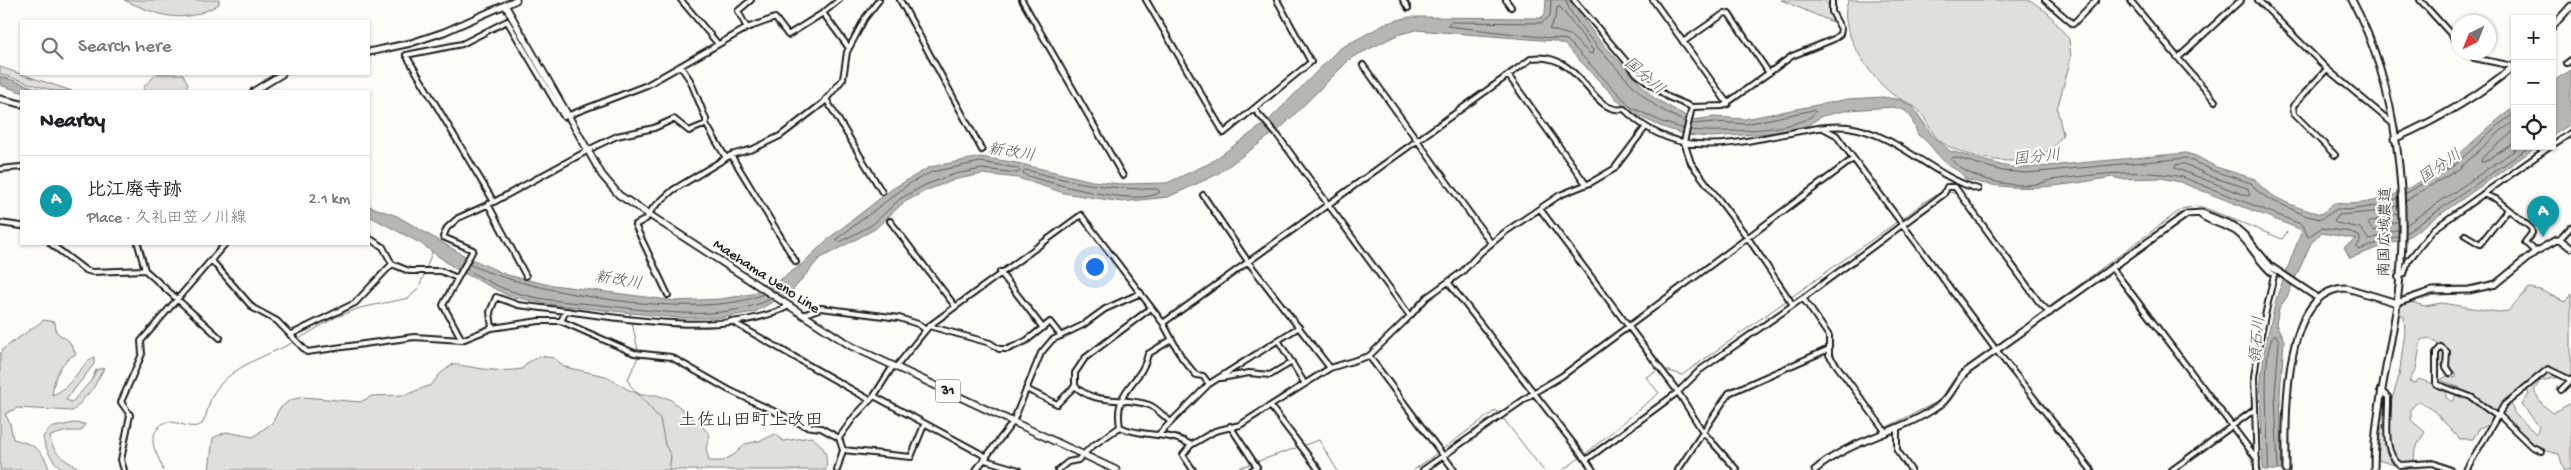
<!DOCTYPE html>
<html lang="en">
<head>
<meta charset="utf-8">
<style>
	:root { --surface:#fff; --page:#f2f2f2; --text:#202124; --muted:#757577; --line:#e0e0e0; --accent:#1c1c1c }
	body { margin:0; font-family:"Gochi Hand","Klee One",sans-serif; background:var(--page); color:var(--text) }
	.controls { position:absolute; right:15px; top:15px; display:grid; overflow:hidden; border-radius:0px; box-shadow:0 1px 4px #0004 }
	.controls button { width:45px; height:45px; display:grid; place-items:center; padding:0; border:0; border-bottom:1px solid var(--line); background:var(--surface); color:var(--text); font:25px sans-serif }
	.compass { position:absolute; left:2451px; top:15px; width:45px; height:45px; border-radius:50%; background:var(--surface); box-shadow:0 1px 4px #0004; rotate:223deg }
	.you { position:absolute; left:1094px; top:266px; width:18px; height:18px; margin:-12px; border:4px solid #fff; border-radius:50%; background:#1a73e8; box-shadow:0 0 0 8px #1a73e833 }
	.badge { display:grid; place-items:center; width:32px; height:32px; border-radius:50%; background:var(--accent); color:#fff; font-size:16px; font-weight:700 }
	.pin { position:absolute; translate:-50% -41px; filter:drop-shadow(0 1px 2px #0008) }
	.pin::after { content:''; position:absolute; top:26px; width:18px; height:15px; background:inherit; clip-path:polygon(0 0,100% 0,50% 100%) }
	.list { margin:0; padding:0; list-style:none }
	h2 { display:flex; justify-content:space-between; align-items:center; height:65px; margin:0; padding:0 20px; font-size:21px }
	h2 small { font-size:16px; font-weight:400; color:var(--muted) }
	.list li { display:grid; grid-template-columns:32px 1fr auto; gap:15px; align-items:center; box-sizing:border-box; height:90px; padding:0 20px; border-top:1px solid var(--line) }
	.list b { display:block; font-size:19px; white-space:nowrap }
	.list p { margin:0; font-size:16px; white-space:nowrap; color:var(--muted) }
	.list em { font-size:16px; font-style:normal; color:var(--muted) }
	.icon { flex:none; width:28px; height:28px; fill:none; stroke:currentColor; stroke-width:2; stroke-linecap:round; stroke-linejoin:round }
	.map { position:relative; flex:none; width:2571px; height:470px; overflow:hidden }
	.search { position:absolute; background:var(--surface); box-shadow:0 1px 4px #0004; left:20px; top:20px; width:350px; height:55px; display:flex; align-items:center; gap:12px; box-sizing:border-box; padding:0 18px; border-radius:0px; color:var(--muted); font-size:19px }
	.panel { position:absolute; background:var(--surface); box-shadow:0 1px 4px #0004; left:20px; top:90px; width:350px; height:155px; border-radius:0px }
	.map>svg:first-child { display:block }
	.green { fill:#e0dfdb; stroke:#7e7e7c; fill-rule:evenodd }
	.water { fill:#b7b6b2; stroke:#797876 }
	.lines { fill:none; stroke-linecap:round; stroke-linejoin:round }
	.shore { stroke:#5a5a58; stroke-width:1 }
	.stream { stroke:#797876; stroke-width:1 }
	.street-casing { stroke:#1c1c1c; stroke-width:8 }
	.secondary-casing { stroke:#1c1c1c; stroke-width:9 }
	.primary-casing { stroke:#1c1c1c; stroke-width:9 }
	.street { stroke:#fdfcf7; stroke-width:4 }
	.secondary { stroke:#fdfcf7; stroke-width:5 }
	.primary { stroke:#fdfcf7; stroke-width:5.5 }
	.labels { text-anchor:middle; dominant-baseline:central; stroke-width:4.5; stroke-linejoin:round; paint-order:stroke }
	.shield { fill:#fdfcf7; stroke:#605f5e; stroke-width:1 }
	.shield-label { font-size:14px; font-weight:bold; fill:#1c1c1c }
	.street-label { font-size:15px; fill:#1c1c1c; stroke:#fdfcf7 }
	.water-label { font-size:16px; font-style:italic; fill:#5a5a58; stroke:#fdfcf7 }
	.quarter-label { font-size:18px; fill:#1c1c1c; stroke:#fdfcf7 }
</style>
</head>
<body>
<div class="map">
<svg width="2571" height="470" viewBox="0 0 2571 470">
	<rect width="100%" height="100%" fill="#fdfcf7"/>
	<filter id="ink" filterUnits="userSpaceOnUse"><feTurbulence type="fractalNoise" baseFrequency=".02" numOctaves="2"/><feDisplacementMap in="SourceGraphic" scale="10" xChannelSelector="R" yChannelSelector="G"/><feConvolveMatrix kernelMatrix="1 2 1 2 8 2 1 2 1" color-interpolation-filters="sRGB"/></filter>
	<g filter="url(#ink)">
		<!-- green -->
		<path class="green" d="M124,0H219V4C183,26 160,16 124,0Z
			M1781,0H1824L1830,7L1836,21H1830Z
			M1849,0H2030L2048,13L2069,39L2071,58L2057,109L2063,134C2058,143 2048,153 2038,157C2013,167 1961,157 1940,141C1929,132 1926,115 1915,107C1908,102 1899,99 1892,94C1871,78 1834,26 1849,0Z
			M0,67L72,91H54L0,74Z
			M157,74H183L188,84L184,91H143L145,85Z
			M2529,288L2540,290L2565,302L2571,294V375L2540,381L2534,391L2542,404L2553,413L2571,403V470H2564L2559,454C2533,449 2515,439 2501,416L2493,419L2491,424L2479,429L2473,439H2460L2432,409L2418,401L2411,409V420L2425,432L2415,449L2414,462L2401,467L2378,460L2379,434L2388,413L2399,376L2405,331L2404,317L2396,311L2400,303L2411,302L2425,306L2441,303L2498,312L2508,311ZM2429,338L2439,345L2440,354L2436,363L2455,372V378L2447,376L2440,380L2460,388L2452,402L2446,398V389L2419,379L2415,383L2409,381L2416,369L2421,340ZM2526,388L2529,395L2522,404L2539,427L2536,434L2514,413L2510,399L2516,392Z
			M44,320L55,322L56,332L69,341L76,354C60,362 54,377 52,395C71,389 78,367 94,357V364L66,400L72,402L91,381L96,370L104,368L94,387L73,411L17,408L5,414L10,423L13,439C32,444 44,449 49,470H0V354L3,349Z
			M540,356L554,358L565,367L605,376L629,390L642,395H656L670,399L701,425L710,435L706,448L709,461H723L735,454L745,444L763,440L775,434L783,441L811,437C825,446 828,454 826,470H209L213,438L226,432L253,437L273,422L279,409L290,400L304,397L360,402L372,396L405,395L431,385L440,374L453,364C479,368 495,373 522,369L527,363Z
			M74,423L85,424L81,431H67L50,436C52,455 68,462 83,470C78,470 71,470 66,470C55,468 44,447 43,437L50,428Z"/>
		<!-- water -->
		<path class="water" d="M1546,0H1569L1599,40L1654,98L1693,120L1714,117L1745,119L1848,99L1883,97L1901,100L1913,107L1932,135L1950,151L2004,166L2027,168L2186,153L2196,156L2216,167L2255,179C2267,198 2300,209 2321,214L2334,203C2378,209 2420,185 2453,159C2475,142 2492,122 2515,107V146H2538L2408,237L2350,258L2344,247L2357,239L2322,233L2311,243L2287,297L2279,308L2276,324L2284,340L2280,395L2282,470H2263L2260,388L2265,347L2277,296L2302,230L2180,182L2161,178L2120,179L2113,177C2062,186 2016,194 1965,179C1962,171 1953,169 1947,164C1936,155 1930,142 1918,135L1910,115L1904,110L1893,107L1849,110L1822,116L1807,126L1771,133L1711,137L1686,135L1660,126L1628,111L1565,45L1554,41L1416,30L1397,35L1351,58L1282,127L1216,175L1168,197L1122,202L1064,193L1018,178L983,174L957,179L927,190L903,203L875,229L819,259L793,290L755,312L717,318H679L547,304L509,296L456,269L420,243L369,216V206L397,216L465,256L507,275L545,284L676,301L721,299L752,294L777,282L801,265L828,239L892,189L930,167L981,157L1017,163L1092,181L1121,184L1167,183L1210,163L1268,121L1339,49L1387,23L1409,17L1541,18L1545,14Z
			M2571,70V124L2552,136V82Z
			M0,76L45,91L21,92L0,85Z"/>
		<g class="lines">
			<!-- shore -->
			<path class="shore" d="M1551,0L1550,16L1542,23L1450,22L1447,26L1567,40L1631,107L1662,122L1684,129
				M1566,0C1567,18 1635,90 1652,103C1662,111 1674,116 1685,122
				M1560,7L1593,50L1592,54L1589,53L1570,35L1549,29L1555,18L1557,8Z
				M1690,130C1714,133 1802,132 1816,112L1813,110L1746,124L1715,122L1691,124
				M2515,130L2482,158L2481,162H2484L2515,142
				M981,162L1017,168L1020,171L1017,173L982,169L955,174L925,185L900,199L872,225L840,242L837,241L838,238L910,183L932,172Z
				M2185,164L2212,177L2247,188L2250,195L2247,196L2175,168L2176,165Z
				M1026,170C1070,182 1111,190 1157,189L1160,192C1138,208 1050,183 1025,175L1023,172Z
				M2405,194L2456,164L2498,125L2515,113
				M2397,198L2383,205L2348,210L2337,209L2321,219L2307,216L2269,199L2257,191L2251,183L2214,171L2186,158L2027,173L2003,171L1954,157L1951,159C1967,181 2026,192 2050,180C2095,175 2137,168 2182,177L2303,225L2308,237L2321,228L2351,232L2360,237V242L2356,247L2359,250L2398,236
				M2405,201L2459,169L2502,130L2515,121
				M2398,205L2384,211L2339,215L2334,221L2336,223L2360,228L2369,240L2398,229
				M2398,213L2370,222L2368,224L2374,231L2398,221
				M2406,225L2521,146
				M2406,233L2531,146
				M469,264C527,293 704,322 763,294
				M466,269C480,277 495,286 511,291C540,301 571,302 601,305C657,311 719,323 771,299
				M2268,470C2270,444 2259,349 2275,334L2279,341L2275,395L2278,470"/>
			<!-- stream -->
			<path class="stream" d="M1902,219C1917,209 1939,184 1958,195L1988,235
				M426,269L432,252
				M2048,308L2182,209L2196,206L2205,208L2282,239L2287,232
				M630,313L639,355L628,379L630,385L660,419L665,445L671,456L669,470
				M297,340L336,317L360,308L409,298L419,287L425,273
				M1995,346L2045,311
				M1663,369L1682,375L1898,221
				M1502,417L1543,470
				M1885,428L1935,403L1942,397L1956,376L1992,349
				M1843,453L1874,440
				M1584,455L1659,393L1646,377L1659,370
				M163,470C161,461 153,450 153,441C153,436 155,431 159,427C170,413 187,433 202,424C208,414 208,401 215,391C233,365 267,356 294,342
				M1233,470L1319,440L1337,470
				M1414,470L1496,410L1499,414
				M1563,470L1581,457
				M1820,470L1832,461"/>
			<!-- street casing -->
			<g class="street-casing">
				<path id="street" d="M681,0L718,44
					M839,0L823,13L849,48
					M900,0L982,150
					M1022,0L1123,176
					M1146,0L1224,133L1311,62L1277,0
					M1403,0L1408,8
					M1506,0L1511,7
					M1574,0L1637,74L1668,97L1692,107L1723,106L1792,56L1834,39L1840,34L1841,29L1832,12V0
					M1653,0L1728,104
					M2045,0L2073,24L2096,0
					M2130,0L2178,58L2241,0
					M2258,0L2327,69L2392,123
					M2420,0L2458,42
					M747,28L775,18L788,35L823,13
					M1683,42L1725,13L1729,14L1769,73
					M2469,52L2474,58L2513,66
					M2178,58L2215,101
					M2567,63L2571,60
					M1363,65L1491,243
					M681,67L690,80L706,119V124
					M2327,69L2293,106L2294,114L2335,155
					M1508,75L1586,184
					M826,99L882,192
					M1692,107L1684,142L1691,163L1748,238L1793,305
					M1823,128L1836,135L1996,350L2091,470
					M2552,145L2571,133
					M731,155L796,262
					M0,169L21,167
					M2483,194L2496,199L2531,228L2532,233L2525,242L2535,252
					M1203,195L1249,263L1330,368L1369,356L1410,316L1278,136L1254,109
					M494,202L406,55L462,44L507,21L564,117L647,85L747,28L738,11L751,0
					M488,204L526,276
					M1540,209L1678,392L1703,432L1737,470
					M2198,213C2208,223 2224,224 2236,232C2250,242 2257,262 2274,275L2259,343L2254,377L2257,470
					M890,221L955,306
					M0,223L21,226
					M2465,235L2480,244L2508,209
					M369,238L383,247L392,264L409,271H441L457,278
					M2559,240L2571,227
					M51,244L85,270L92,272L145,270
					M138,244L145,270L220,338
					M212,261L253,308L277,321L307,352L414,337L462,340L492,328L539,321H561L634,353L671,357L729,390L805,426L821,428L839,438L843,450L911,457L924,425
					M2112,268L2257,459
					M1000,272L1043,328
					M2398,277L2404,274L2408,261L2434,229L2551,146
					M1448,282L1586,460
					M668,295L635,225L646,219L653,208L673,190L731,155L753,149L780,136L823,103L843,79L847,52L865,18L879,0
					M1803,298L1829,336V355L1885,431
					M803,315L821,308L899,318L918,324L926,330
					M1410,316L1427,297L1462,272L1480,253L1505,232L1560,195L1590,183L1614,169L1645,128
					M561,321L566,311C630,320 730,337 789,306
					M731,321L870,400
					M1163,323L1532,58C1583,52 1589,115 1624,109C1676,161 1730,144 1795,132C1812,129 1831,125 1848,127C1898,134 1930,175 1978,189
					M929,326L990,343L999,349H1008L1026,341L1050,322L1061,336
					M492,328L490,312L496,297L518,305L566,311
					M290,335L355,303L392,264
					M462,340L443,305L473,250L443,237L447,228L458,218L494,202L596,146L617,136L654,128L674,119L689,131L706,124L726,158
					M1278,340L1305,384
					M1369,356L1454,470
					M896,367L929,326L1081,215L1163,323L1182,358L1196,375L1203,376L1209,384
					M2450,373L2446,367L2447,352L2441,347L2436,353V384L2471,397L2498,417
					M1221,378L1249,373L1270,375L1292,362
					M1075,386V373L1085,358L1151,308
					M1026,389L1057,404L1075,386C1095,406 1124,396 1149,405C1157,408 1164,417 1171,422
					M2380,390L2388,397C2389,417 2381,452 2400,465L2433,463L2450,470
					M2561,390L2571,380
					M874,396L987,457
					M1271,407L1319,470
					M2499,415L2531,446L2541,451
					M1230,426L1257,467L1252,470
					M1120,427C1113,387 1142,384 1148,354L1171,340
					M1897,429V450L1911,470
					M1159,434L1209,384L1299,327
					M839,438L854,417L874,396L893,366
					M1191,445L1215,431L1240,425L1330,368
					M985,460L1019,470
					M124,470L121,460L130,415L121,402L142,354L141,341L225,244
					M837,470L843,450
					M976,470L1013,422L1041,353L1052,340L1083,325L1105,309L1141,293
					M1058,470L1068,462L1078,460L1091,447L1120,427C1143,438 1169,431 1191,445L1183,455L1193,470
					M1423,470L1535,392L1562,376L1853,159
					M1593,470L1586,460L1678,392L1700,370L1803,298L1944,194L1947,187H1955L2039,302L2050,313
					M1678,470L1729,393L1829,349
					M2172,470L2254,410
					M2466,470L2504,405L2548,369L2571,380"/>
			</g>
			<!-- secondary casing -->
			<g class="secondary-casing">
				<path id="secondary" d="M2352,0C2399,88 2410,206 2397,304C2389,360 2374,413 2374,470
					M2552,27L2571,6
					M369,52L411,43L444,32L505,5
					M254,91L282,74
					M0,99L21,104
					M2394,139C2437,120 2479,96 2515,65
					M1815,470C1851,438 1902,433 1941,404C1952,395 1956,380 1967,371L2187,214L2202,213L2234,226L2244,235L2270,266L2318,298
					M2286,470C2286,424 2280,288 2347,288L2397,303L2432,291L2469,290L2496,284L2535,252L2556,240L2562,241L2571,248"/>
			</g>
			<!-- primary casing -->
			<g class="primary-casing">
				<path id="primary" d="M516,0L505,5L602,175L619,195L851,346L1116,470"/>
			</g>
			<!-- street -->
			<use href="#street" class="street"/>
			<!-- secondary -->
			<use href="#secondary" class="secondary"/>
			<!-- primary -->
			<use href="#primary" class="primary"/>
		</g>
	</g>
	<g class="labels">
		<!-- shield labels -->
		<rect class="shield" x="935.5" y="379.5" width="25" height="23" rx="4"/>
		<g class="shield-label">
			<text x="948" y="391">31</text>
		</g>
		<!-- street labels -->
		<g class="street-label">
			<text transform="translate(2386 232) rotate(-89)">南国広域農道</text>
			<text transform="translate(766 277) rotate(33)">Maehama Ueno Line</text>
		</g>
		<!-- water labels -->
		<g class="water-label">
			<text transform="translate(1643 77) rotate(41)">国分川</text>
			<text transform="translate(1011 154) rotate(9)">新改川</text>
			<text transform="translate(2037 159) rotate(-6)">国分川</text>
			<text transform="translate(2441 168) rotate(-35)">国分川</text>
			<text transform="translate(618 282) rotate(9)">新改川</text>
			<text transform="translate(2259 340) rotate(-85)">領石川</text>
		</g>
		<!-- quarter labels -->
		<g class="quarter-label">
			<text x="751" y="421">土佐山田町上改田</text>
		</g>
	</g>
</svg>
<div class="controls">
<button>+</button>
<button>−</button>
<button><svg class="icon" aria-label="locate" viewBox="0 0 24 24"><circle cx="12" cy="12" r="6"/><path d="M12 2v4M12 18v4M2 12h4M18 12h4"/></svg></button>
</div>
<svg class="compass" viewBox="-18 -18 36 36"><path d="M0-13l5 13h-10z" fill="#e53935"/><path d="M0 13l5-13h-10z" fill="#757577"/></svg>
<div class="you"></div>
<div class="pin badge" style="left:2543px;top:237px;background:#0f9aa8">A</div>
<div class="search"><svg class="icon" aria-label="search" viewBox="0 0 24 24"><circle cx="10" cy="10" r="6"/><path d="M15 15l6 6"/></svg>Search here</div>
<section class="panel">
<h2>Nearby<small></small></h2>
<ul class="list">
<li><span class="badge" style="background:#0f9aa8">A</span><div><b>比江廃寺跡</b><p>Place · 久礼田笠ノ川線</p></div><em>2.1 km</em></li>
</ul>
</section>
</div>
</body>
</html>
